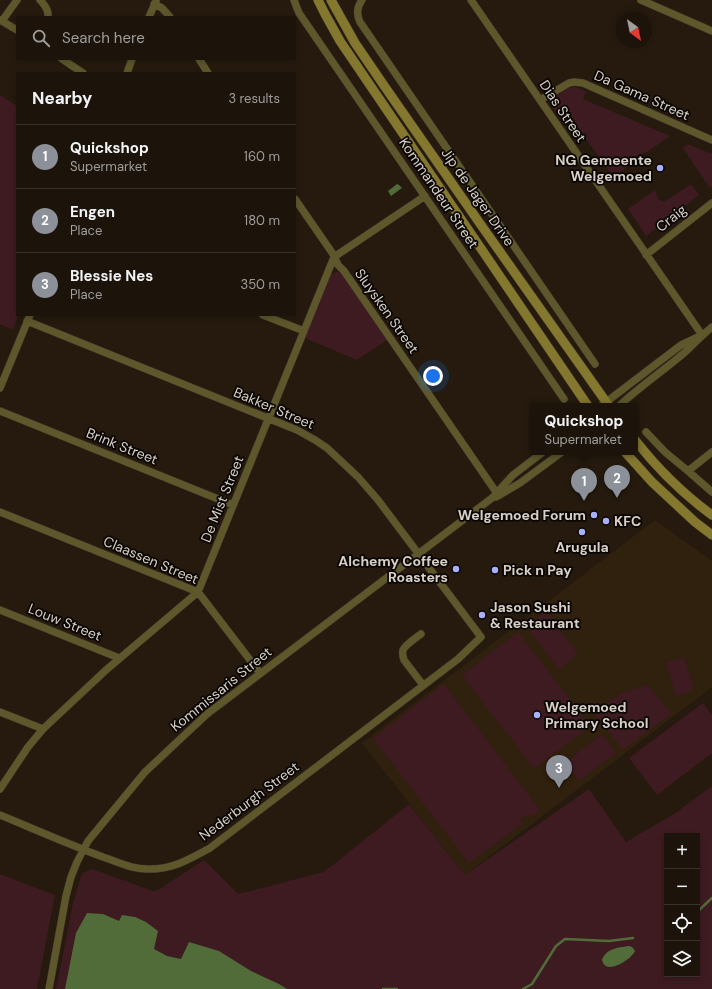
<!DOCTYPE html>
<html lang="en">
<head>
<meta charset="utf-8">
<style>
	:root { --surface:#1c140a; --page:#292118; --text:#f1f3f6; --muted:#a09e9c; --line:#3a332b; --accent:#8c9099 }
	body { margin:0; font-family:"DM Sans",sans-serif; background:var(--page); color:var(--text) }
	.controls { position:absolute; right:12px; bottom:12px; display:grid; overflow:hidden; border-radius:0px; box-shadow:0 2px 6px #0003 }
	.controls button { width:36px; height:36px; display:grid; place-items:center; padding:0; border:0; border-bottom:1px solid var(--line); background:var(--surface); color:var(--text); font:20px sans-serif }
	.compass { position:absolute; left:616px; top:12px; width:36px; height:36px; border-radius:50%; background:var(--surface); box-shadow:0 2px 6px #0003; rotate:147deg }
	.you { position:absolute; left:433px; top:376px; width:14px; height:14px; margin:-10px; border:3px solid #fff; border-radius:50%; background:#1a73e8; box-shadow:0 0 0 6px #1a73e833 }
	.badge { display:grid; place-items:center; width:26px; height:26px; border-radius:50%; background:var(--accent); color:#fff; font-size:13px; font-weight:700 }
	.pin { position:absolute; translate:-50% -33px; filter:drop-shadow(0 1px 2px #0008) }
	.pin::after { content:''; position:absolute; top:21px; width:14px; height:12px; background:inherit; clip-path:polygon(0 0,100% 0,50% 100%) }
	.popup { position:absolute; left:530px; top:403px; width:108px; height:52px; box-sizing:border-box; display:grid; place-content:center; border-radius:0px; background:var(--surface); filter:drop-shadow(0 1px 3px #0005); font-size:13px; white-space:nowrap; color:var(--muted) }
	.popup b { font-size:15px; color:var(--text) }
	.popup::after { content:''; position:absolute; left:50%; top:100%; margin-left:-8px; border:8px solid transparent; border-top-color:var(--surface) }
	.list { margin:0; padding:0; list-style:none }
	h2 { display:flex; justify-content:space-between; align-items:center; height:52px; margin:0; padding:0 16px; font-size:17px }
	h2 small { font-size:13px; font-weight:400; color:var(--muted) }
	.list li { display:grid; grid-template-columns:26px 1fr auto; gap:12px; align-items:center; box-sizing:border-box; height:64px; padding:0 16px; border-top:1px solid var(--line) }
	.list b { display:block; font-size:15px; white-space:nowrap }
	.list p { margin:0; font-size:13px; white-space:nowrap; color:var(--muted) }
	.list em { font-size:13px; font-style:normal; color:var(--muted) }
	.icon { flex:none; width:22px; height:22px; fill:none; stroke:currentColor; stroke-width:2; stroke-linecap:round; stroke-linejoin:round }
	.map { position:relative; flex:none; width:712px; height:989px; overflow:hidden }
	.search { position:absolute; background:var(--surface); box-shadow:0 2px 6px #0003; left:16px; top:16px; width:280px; height:44px; display:flex; align-items:center; gap:10px; box-sizing:border-box; padding:0 14px; border-radius:0px; color:var(--muted); font-size:15px }
	.panel { position:absolute; background:var(--surface); box-shadow:0 2px 6px #0003; left:16px; top:72px; width:280px; height:244px; border-radius:0px }
	.map>svg:first-child { display:block }
	.built { fill:#30200e }
	.green { fill:#3d1b21; fill-rule:evenodd }
	.water { fill:#516b39 }
	.lines { fill:none; stroke-linecap:round; stroke-linejoin:round }
	.stream { stroke:#516b39; stroke-width:2.5 }
	.street-casing { stroke:#42372b; stroke-width:8 }
	.secondary-casing { stroke:#42372b; stroke-width:10 }
	.street { stroke:#5d572b; stroke-width:7 }
	.secondary { stroke:#83782e; stroke-width:9 }
	.poi-dot { fill:#a8b0fc; stroke:#0a0603; stroke-width:1.5 }
	.labels { text-anchor:middle; dominant-baseline:central; stroke-width:3.5; stroke-linejoin:round; paint-order:stroke }
	.street-label { font-size:14px; fill:#d8d0c8; stroke:#0a0603 }
	.poi-label { font-size:14px; font-weight:bold; fill:#d8d0c8; stroke:#0a0603; text-anchor:start }
</style>
</head>
<body>
<div class="map">
<svg width="712" height="989" viewBox="0 0 712 989">
	<rect width="100%" height="100%" fill="#251a0d"/>
	<!-- built -->
	<path class="built" d="M655,520L712,561V687L465,875L362,743Z"/>
	<!-- green -->
	<path class="green" d="M576,87L586,91L583,99L670,136L647,152L640,154L628,162L624,170L613,177L563,106L555,111L548,101L568,88Z
		M0,95L17,106V315H18L13,330L0,324Z
		M688,144L712,154V187H709L683,148Z
		M691,184L699,195L646,236L628,209L655,190L658,199L664,202Z
		M336,272H338L343,275L387,340L357,360L305,338L330,277L331,274Z
		M546,612L578,654L559,669L526,626Z
		M518,632L590,726L534,769L462,675Z
		M684,657L694,690L676,696L666,663Z
		M444,684L540,810L531,817L528,814L520,820L523,823L469,863L373,738Z
		M648,685L671,714L623,750L594,713L621,693Z
		M703,703L712,715V753L657,795L629,758Z
		M602,734L616,753L579,781L565,763Z
		M712,786V989H56L73,903L82,873L92,869L153,891L158,890L204,860L238,894L324,872L409,804L465,875L589,789L626,842L674,814ZM667,836H697V974H667Z
		M0,874L55,895L37,989H0Z"/>
	<!-- water -->
	<path class="water" d="M397,184L399,185L402,188L391,196L388,191Z
		M87,913L103,914L119,921L122,915L135,917L146,922L158,931L154,949L167,956L181,959L189,942L219,951L251,971L279,984L287,989H65L76,933Z
		M628,946C631,946 633,947 635,951C631,960 604,977 602,959C608,948 617,948 628,946Z"/>
	<g class="lines">
		<!-- stream -->
		<path class="stream" d="M697,912L712,898
			M383,989H397
			M523,989L532,984L556,946L565,939L609,941L633,938"/>
		<!-- street casing -->
		<g class="street-casing">
			<path id="street" d="M40,0C45,5 49,10 48,17
				M294,0L297,8L299,13L564,399
				M362,0C357,7 356,14 360,22L595,364
				M471,0L702,335
				M641,0L712,31
				M154,4L162,8L170,17
				M149,17L156,1
				M0,20L17,30
				M2,21L17,0
				M62,59L83,73
				M199,59L208,73
				M127,73L132,59
				M540,100L569,83L574,82L583,83L712,140
				M295,199L333,254L338,265L344,271L494,489L500,495
				M646,255L712,203
				M263,315L304,331
				M0,388L30,315
				M601,406L681,345L702,335
				M619,406C639,387 663,371 684,353C694,344 702,335 712,327
				M0,411L233,505
				M646,432L665,452L688,471
				M712,452L688,471L712,492
				M496,497L520,483L562,452
				M0,512L198,592L260,673
				M0,610L119,658
				M421,634C417,637 405,645 403,650C402,653 403,657 404,660L423,685
				M0,712L43,729
				M0,789L28,747L43,729L106,670L198,592L334,257L425,196
				M0,815C34,829 68,844 103,857C118,862 134,870 150,869C173,869 190,859 210,848L458,659L481,637L378,500L358,477L327,448L315,440L297,430L27,321
				M49,989L66,896L71,877L77,862L88,841L145,772L207,714L492,498L513,475L543,452"/>
		</g>
		<!-- secondary casing -->
		<g class="secondary-casing">
			<path id="secondary" d="M318,0L325,14L340,41L588,406
				M331,0L355,43L385,87L481,225L609,406
				M635,440C657,468 683,494 712,515
				M625,452L652,482L695,522L712,535"/>
		</g>
		<!-- street -->
		<use href="#street" class="street"/>
		<!-- secondary -->
		<use href="#secondary" class="secondary"/>
	</g>
	<!-- markers -->
	<g class="poi-dot">
		<circle cx="660" cy="168" r="4"/>
		<circle cx="594" cy="515" r="4"/>
		<circle cx="606" cy="521" r="4"/>
		<circle cx="582" cy="532" r="4"/>
		<circle cx="456" cy="569" r="4"/>
		<circle cx="495" cy="570" r="4"/>
		<circle cx="482" cy="615" r="4"/>
		<circle cx="537" cy="715" r="4"/>
	</g>
	<g class="labels">
		<!-- street labels -->
		<g class="street-label">
			<text transform="translate(642 95) rotate(24)">Da Gama Street</text>
			<text transform="translate(563 111) rotate(56)">Dias Street</text>
			<text transform="translate(439 193) rotate(56)">Kommandeur Street</text>
			<text transform="translate(478 197) rotate(55)">Jip de Jager Drive</text>
			<text transform="translate(671 218) rotate(-38)">Craig</text>
			<text transform="translate(387 311) rotate(55)">Sluysken Street</text>
			<text transform="translate(274 408) rotate(23)">Bakker Street</text>
			<text transform="translate(122 446) rotate(22)">Brink Street</text>
			<text transform="translate(222 499) rotate(-68)">De Mist Street</text>
			<text transform="translate(151 560) rotate(23)">Claassen Street</text>
			<text transform="translate(65 622) rotate(22)">Louw Street</text>
			<text transform="translate(221 689) rotate(-39)">Kommissaris Street</text>
			<text transform="translate(249 801) rotate(-37)">Nederburgh Street</text>
		</g>
		<!-- poi labels -->
		<g class="poi-label">
			<text x="652" y="160" text-anchor="end">NG Gemeente<tspan x="652" dy="16">Welgemoed</tspan></text>
			<text x="586" y="515" text-anchor="end">Welgemoed Forum</text>
			<text x="614" y="521">KFC</text>
			<text x="582" y="547" text-anchor="middle">Arugula</text>
			<text x="448" y="561" text-anchor="end">Alchemy Coffee<tspan x="448" dy="16">Roasters</tspan></text>
			<text x="503" y="570">Pick n Pay</text>
			<text x="490" y="607">Jason Sushi<tspan x="490" dy="16">&amp; Restaurant</tspan></text>
			<text x="545" y="707">Welgemoed<tspan x="545" dy="16">Primary School</tspan></text>
		</g>
	</g>
</svg>
<div class="controls">
<button>+</button>
<button>−</button>
<button><svg class="icon" aria-label="locate" viewBox="0 0 24 24"><circle cx="12" cy="12" r="6"/><path d="M12 2v4M12 18v4M2 12h4M18 12h4"/></svg></button>
<button><svg class="icon" aria-label="layers" viewBox="0 0 24 24"><path d="M12 4l9 5-9 5-9-5zM3 14l9 5 9-5"/></svg></button>
</div>
<svg class="compass" viewBox="-18 -18 36 36"><path d="M0-13l5 13h-10z" fill="#e53935"/><path d="M0 13l5-13h-10z" fill="#a09e9c"/></svg>
<div class="you"></div>
<div class="pin badge" style="left:584px;top:501px">1</div>
<div class="popup"><b>Quickshop</b>Supermarket</div>
<div class="pin badge" style="left:617px;top:498px">2</div>
<div class="pin badge" style="left:559px;top:788px">3</div>
<div class="search"><svg class="icon" aria-label="search" viewBox="0 0 24 24"><circle cx="10" cy="10" r="6"/><path d="M15 15l6 6"/></svg>Search here</div>
<section class="panel">
<h2>Nearby<small>3 results</small></h2>
<ul class="list">
<li><span class="badge">1</span><div><b>Quickshop</b><p>Supermarket</p></div><em>160 m</em></li>
<li><span class="badge">2</span><div><b>Engen</b><p>Place</p></div><em>180 m</em></li>
<li><span class="badge">3</span><div><b>Blessie Nes</b><p>Place</p></div><em>350 m</em></li>
</ul>
</section>
</div>
</body>
</html>
